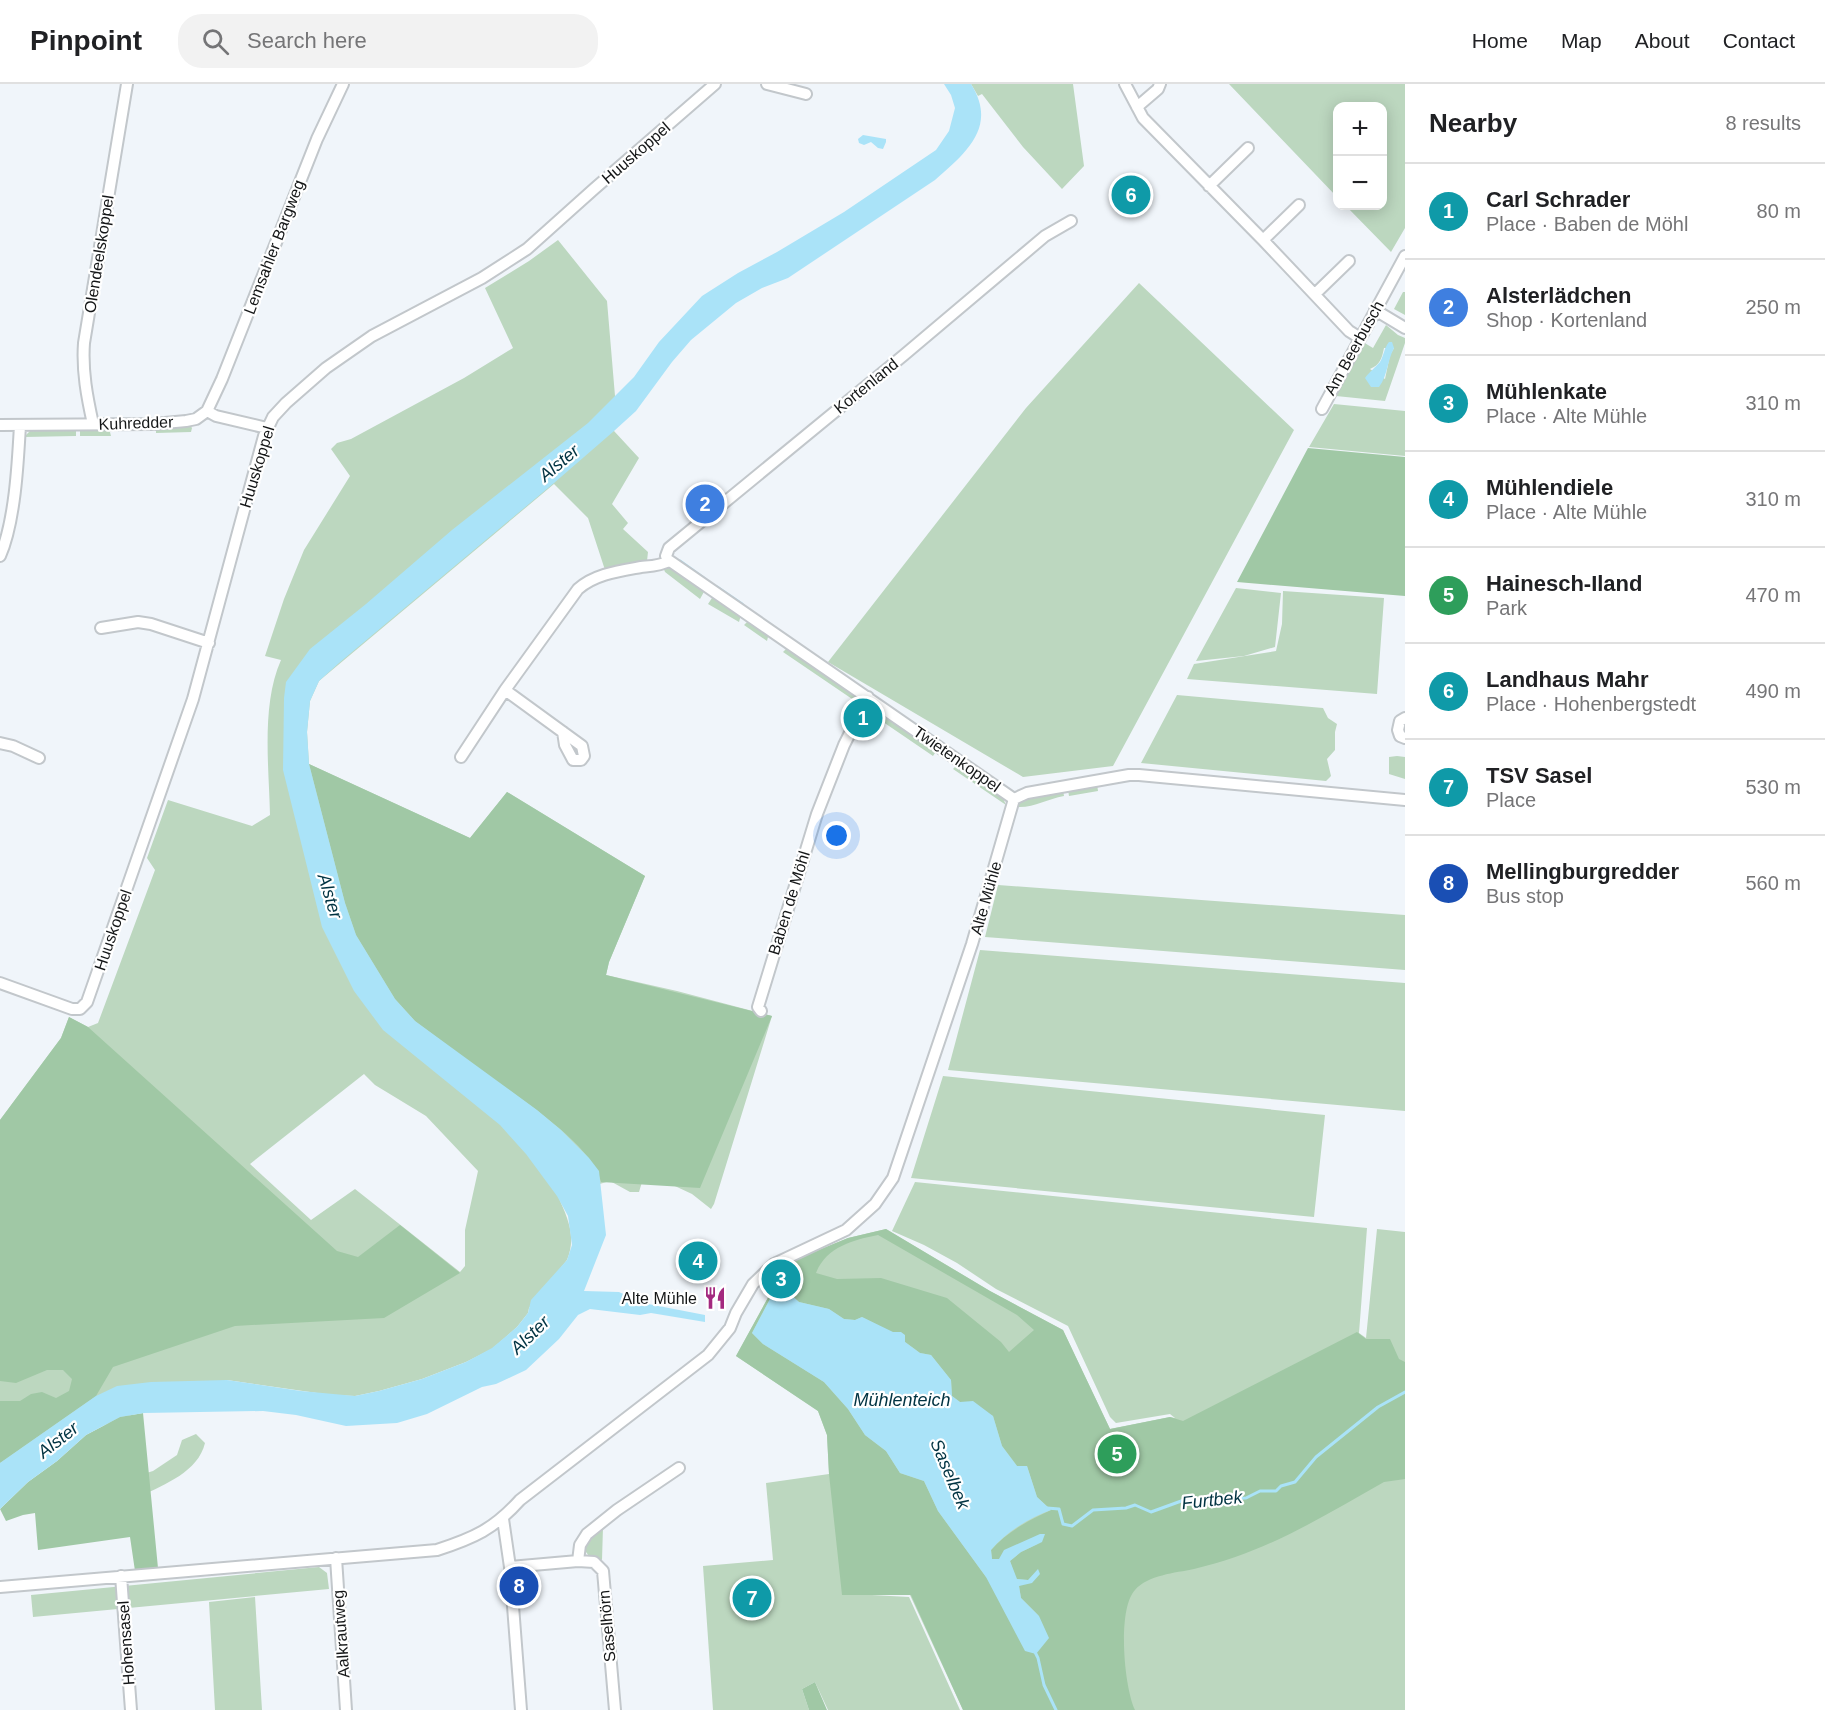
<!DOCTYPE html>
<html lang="en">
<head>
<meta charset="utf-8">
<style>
	:root { --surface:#fff; --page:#f2f2f2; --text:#202124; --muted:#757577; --line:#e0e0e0; --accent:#db2777 }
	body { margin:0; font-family:Arial,sans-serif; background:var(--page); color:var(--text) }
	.controls { position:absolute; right:18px; top:18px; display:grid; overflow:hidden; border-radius:12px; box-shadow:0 3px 15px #0003 }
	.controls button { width:54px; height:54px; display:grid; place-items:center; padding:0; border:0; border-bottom:2px solid var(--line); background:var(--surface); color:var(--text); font:30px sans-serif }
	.you { position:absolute; left:837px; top:752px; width:21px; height:21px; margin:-15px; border:4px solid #fff; border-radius:50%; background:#1a73e8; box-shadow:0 0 0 9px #1a73e833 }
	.badge { display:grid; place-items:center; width:39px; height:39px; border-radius:50%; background:var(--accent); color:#fff; font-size:20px; font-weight:700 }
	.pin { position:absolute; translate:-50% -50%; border:3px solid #fff; box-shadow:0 2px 6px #0006 }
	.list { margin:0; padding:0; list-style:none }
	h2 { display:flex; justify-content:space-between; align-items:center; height:78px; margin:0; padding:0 24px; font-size:26px }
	h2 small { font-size:20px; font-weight:400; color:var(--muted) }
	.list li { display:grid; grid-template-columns:39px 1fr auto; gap:18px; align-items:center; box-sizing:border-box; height:96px; padding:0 24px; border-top:2px solid var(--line) }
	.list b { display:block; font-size:22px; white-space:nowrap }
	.list p { margin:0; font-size:20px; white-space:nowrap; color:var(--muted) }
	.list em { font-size:20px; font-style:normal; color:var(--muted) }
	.icon { flex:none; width:33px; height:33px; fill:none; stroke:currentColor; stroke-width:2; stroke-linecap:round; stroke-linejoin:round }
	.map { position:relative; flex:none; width:1405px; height:1626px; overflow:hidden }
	header { display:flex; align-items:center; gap:36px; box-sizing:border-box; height:84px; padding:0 30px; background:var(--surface); border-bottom:2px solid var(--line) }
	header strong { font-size:28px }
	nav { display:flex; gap:33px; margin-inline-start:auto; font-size:21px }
	.search { width:420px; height:54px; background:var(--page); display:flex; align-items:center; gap:15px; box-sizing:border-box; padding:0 21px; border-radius:24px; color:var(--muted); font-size:22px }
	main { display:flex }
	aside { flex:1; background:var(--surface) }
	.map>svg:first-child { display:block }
	.green { fill:#bcd7bf; fill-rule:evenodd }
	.forest { fill:#a0c8a5; fill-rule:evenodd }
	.water { fill:#aae3f8 }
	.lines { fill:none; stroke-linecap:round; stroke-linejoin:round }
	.stream { stroke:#aae3f8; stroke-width:3 }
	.street-casing { stroke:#c2c7cb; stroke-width:14 }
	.street { stroke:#fff; stroke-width:10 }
	.labels { text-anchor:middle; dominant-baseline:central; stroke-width:4.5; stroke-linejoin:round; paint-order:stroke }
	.street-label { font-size:16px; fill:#141617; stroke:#fff }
	.poi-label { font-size:16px; fill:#141617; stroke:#fff; text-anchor:end }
	.water-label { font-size:18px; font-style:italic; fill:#003342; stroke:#fff }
</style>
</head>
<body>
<header>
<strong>Pinpoint</strong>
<div class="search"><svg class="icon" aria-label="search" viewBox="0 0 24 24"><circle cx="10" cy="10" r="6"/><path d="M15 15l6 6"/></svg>Search here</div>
<nav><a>Home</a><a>Map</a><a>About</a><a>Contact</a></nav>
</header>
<main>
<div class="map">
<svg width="1405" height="1626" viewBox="0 0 1405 1626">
	<rect width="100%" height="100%" fill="#f0f5fa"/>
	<!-- green -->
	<path class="green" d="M971,0H1073L1084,82L1062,105L1023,63L982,10L978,12Z
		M1229,0H1405V144L1391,168L1346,122H1382V22H1338L1337,113Z
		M558,156L607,217L615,312L614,347L639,374L612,420L628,439L623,445L648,468L647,477L605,486L588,434L554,400L319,597L310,617L307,648L309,680L470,754L507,708L645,792L609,878L606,891L677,907L772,932L714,1120L711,1125L692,1110L662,1096L642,1098L639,1108H630L610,1097L558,1112C567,1133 577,1152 567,1176L529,1224L528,1229L517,1243L492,1265L466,1278L422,1295L379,1307L355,1312L331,1311L227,1296L0,1379V1036L61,954L69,933L88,943L98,939L155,786L147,774L168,716L252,742L270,731C269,683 261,621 281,576L265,572L284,515L304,466L350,392L331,365L337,359L351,355L464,294L513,264L485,204L529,177ZM364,990L375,1001L426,1032L478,1087L465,1146V1182L460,1188L355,1105L311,1136L250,1080Z
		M1139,199L1294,346L1113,682L1023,693L828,578L1026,324Z
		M1403,208H1405V231L1394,225Z
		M1386,241L1398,251L1405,254V259L1385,317L1336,312L1363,258L1373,264ZM1384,264H1394L1390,271L1385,295L1370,285C1380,281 1382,274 1384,264Z
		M1334,320L1405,327V372L1309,363Z
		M190,341L192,344L191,348L156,349V343Z
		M76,344V352L24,353L32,345Z
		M80,344H109L111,352H80Z
		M668,482L705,506L700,515L665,488L663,483Z
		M1236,504L1281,509L1275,563L1244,572L1196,577Z
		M1283,507L1384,514L1377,610L1187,595L1194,580L1276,567L1282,540Z
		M715,513L741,531L739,538L708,520L712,514Z
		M749,536L769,549L767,557L744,541Z
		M787,564L858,613V619L783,568Z
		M1177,611L1323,624L1328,634L1337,640L1335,648V666L1327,675L1331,692L1326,697L1141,679Z
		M876,625L937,666L933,672L867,627Z
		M1397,672L1405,673V695L1389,690V673Z
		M957,681L1002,712L1006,721L953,685Z
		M1097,700L1098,707L1069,712L1068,706Z
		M1063,706L1064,712C1047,715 1034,724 1017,723C1026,709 1049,709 1063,706Z
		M998,801L1405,831V886L985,853Z
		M980,866L1405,899V1027L948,986Z
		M943,992L1325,1031L1314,1133L911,1094Z
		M915,1098L1367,1144L1359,1249L1366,1254L1377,1145L1405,1148V1626H963L910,1511H872L909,1513L960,1626H828L815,1598L802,1605L809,1626H713L703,1482L773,1476L766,1399L829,1390L827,1351L818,1327L736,1272L770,1210L781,1208L801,1198L792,1177L848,1154L886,1145L990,1207L1063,1246L1110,1345L1170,1333L1175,1334L1170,1330L1116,1339L1110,1333L1068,1242L996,1205L957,1179L924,1161L892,1147Z
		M196,1350L205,1359C198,1388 165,1400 141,1412L130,1394L153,1387L177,1371L182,1356Z
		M603,1443L602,1476L589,1472L583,1464L589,1453Z
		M319,1483L327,1489L329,1505L33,1533L31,1511Z
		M255,1513L262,1626H215L209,1518Z"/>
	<!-- forest -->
	<path class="forest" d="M1308,364L1405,373V512L1237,498Z
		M309,680L470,754L507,708L645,792L609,878L606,891L772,932L700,1104L601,1098C593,1060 516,1012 485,989C461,972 438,954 415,937L395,915L356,851L345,819Z
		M69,933L88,943L337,1167L358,1173L400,1141L460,1189L384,1234L235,1242L113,1283L96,1312L0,1379V1317H20L31,1310L42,1308L56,1314L69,1307L72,1295L63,1286H47L16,1299L0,1297V1036L61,954Z
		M886,1145L990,1207L1063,1246L1110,1345L1170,1333L1183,1337L1357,1248L1366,1255H1390L1399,1275L1405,1278V1395L1384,1398C1320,1434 1267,1468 1194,1485C1175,1489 1148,1491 1135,1506C1117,1525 1124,1603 1135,1626H963L911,1511H842L829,1390L827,1351L818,1327L736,1272L770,1210L781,1208L801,1198L792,1177L848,1154ZM878,1151L1017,1231L1034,1246L1009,1268L1001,1258L947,1214L881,1194L837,1195L816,1189C826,1163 853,1156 878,1151ZM790,1210L799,1218L829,1225L844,1235L855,1236L862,1233L893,1249L920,1269L931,1271L951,1296L952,1312L960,1318L993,1332L1002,1362L1017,1382H1027L1037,1413L1051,1426C1029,1436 1007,1448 991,1466L992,1475H999L1042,1458L1021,1468L1010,1477L1016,1495L1028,1496L1019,1502L1021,1514L1039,1532L986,1493L938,1427L924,1397L900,1389L886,1367L865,1351L848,1325L824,1298L763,1260L752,1249L771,1213Z
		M143,1329L158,1484L135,1487L130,1453L38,1466L35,1429L23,1431L6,1437L0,1425L28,1398L57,1377L86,1351L120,1333Z
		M815,1598L827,1626H809L802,1605Z"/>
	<!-- water -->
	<path class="water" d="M944,0H971C998,43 966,69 935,96L788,194L762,204L736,219L691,256L672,278L636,327L614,347L554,399L339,579L319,597L310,617L307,648L309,680L345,819L356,851L395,915L415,937L537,1026L561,1046L589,1074L599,1087L606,1151L584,1207L619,1208L643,1219L705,1231V1238L651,1229L640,1231L590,1225L578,1231L559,1255L526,1286L496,1300L482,1303L427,1330L397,1339L346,1342L296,1331L263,1327L144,1329L120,1333L86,1351L57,1377L28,1398L0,1425V1379L96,1312L117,1302L151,1298L227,1296L301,1307L355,1312L379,1307L422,1295L466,1278L492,1264L517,1243L528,1229L531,1216L567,1176L572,1161L568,1132L557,1112L526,1070L500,1041L383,946L354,907L322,843L283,686L284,614L286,598L310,565L366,520L452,446L588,339L634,293L659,258L702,212L738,189L777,168L844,128L936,66L949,47L955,24L951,11Z
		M863,51L886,55V58L883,65L878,64L871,58L864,61L859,59L858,55Z
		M1389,258H1392L1394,264C1387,277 1388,291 1379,303H1371L1365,294C1370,287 1375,284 1380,278C1384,271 1384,264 1389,258Z
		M790,1210L799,1218L829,1225L844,1235L855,1236L862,1233L893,1248H901L905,1251V1258L920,1269L931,1271L951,1296L952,1312L960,1318L973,1317L993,1332L1002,1362L1017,1382H1027L1037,1413L1051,1426C1029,1434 1006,1448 991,1466L992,1475H999L1004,1466L1040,1450H1045L1042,1458L1021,1468L1010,1477L1017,1495L1028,1496L1038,1485L1040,1490L1032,1499L1019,1502L1021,1514L1039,1532L1049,1554L1036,1570L1025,1567L986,1493L938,1427L924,1397L900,1389L886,1367L865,1351L848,1325L824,1298L763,1260L752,1249L771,1213Z"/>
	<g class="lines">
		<!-- stream -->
		<path class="stream" d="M680,477L705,495
			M717,503L742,520
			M1047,1424L1059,1425L1063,1440L1072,1442L1093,1426L1126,1424L1135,1421L1151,1428L1184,1416L1246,1414L1260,1407H1276L1281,1402L1295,1398L1316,1373L1378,1323L1405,1308
			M1034,1566L1038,1574L1044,1601L1056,1626"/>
		<!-- street casing -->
		<g class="street-casing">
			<path id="street" d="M767,0L806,10
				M1125,0L1143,34L1263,156L1349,247L1360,254
				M1137,23L1158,5L1160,0
				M1209,102L1248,64
				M1071,137L1045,152L904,271L669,464L666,472L667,475L1014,715L1027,709L1129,691H1139L1405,716
				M1263,156L1299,121
				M1315,210L1349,177
				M1375,226L1405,244
				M1322,325L1405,172
				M207,327L222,295L317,55L343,0
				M93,340C87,313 82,287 84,259L127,0
				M0,341L154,340L186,337L196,335L207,327L216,332L267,344
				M0,472C15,438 18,378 20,341
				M101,544L138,538L151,540L209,559
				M505,606L582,662L584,672L581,676H573L565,661L563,648
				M1405,634L1400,637L1398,646L1400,652L1405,654
				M0,659L13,662L39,674
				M461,673L505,606L578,505C595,490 619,487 641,483C651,482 660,482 669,477
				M0,899L72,925H80L87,918L193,615L264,352L273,333L286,319L326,284L372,252L482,194L527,165L594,105L715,0
				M761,927L758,923L817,730L844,661L868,613
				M503,1435L510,1483L521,1626
				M336,1474L346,1626
				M578,1477L580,1461L587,1450L617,1426L679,1384
				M510,1483L578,1477L594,1478L603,1487L615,1626
				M121,1492L131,1626
				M0,1503L437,1466C474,1454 494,1445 520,1416L708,1271L730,1244L736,1229L753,1200L774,1180L846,1146L875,1120L893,1094L972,860L1014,715"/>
		</g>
		<!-- street -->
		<use href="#street" class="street"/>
	</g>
	<!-- icons -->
	<defs>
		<g id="restaurant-bare" transform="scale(1.8)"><path d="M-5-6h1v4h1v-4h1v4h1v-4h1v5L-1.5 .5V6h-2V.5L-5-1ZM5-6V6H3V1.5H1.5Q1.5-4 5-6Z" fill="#a3297f" stroke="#fff" stroke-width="2.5" paint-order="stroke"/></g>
	</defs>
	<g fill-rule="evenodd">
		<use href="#restaurant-bare" x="715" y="1214"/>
	</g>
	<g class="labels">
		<!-- street labels -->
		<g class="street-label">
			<text transform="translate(636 69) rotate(-41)">Huuskoppel</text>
			<text transform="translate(274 163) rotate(-69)">Lemsahler Bargweg</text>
			<text transform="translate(99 170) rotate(-81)">Olendeelskoppel</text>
			<text transform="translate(1354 264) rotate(-61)">Am Beerbusch</text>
			<text transform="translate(866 302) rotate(-39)">Kortenland</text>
			<text transform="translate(136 339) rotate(-2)">Kuhredder</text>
			<text transform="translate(257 383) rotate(-73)">Huuskoppel</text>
			<text transform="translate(957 675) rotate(35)">Twietenkoppel</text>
			<text transform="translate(986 814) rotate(-74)">Alte Mühle</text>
			<text transform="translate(789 819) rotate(-73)">Baben de Möhl</text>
			<text transform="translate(113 846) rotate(-71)">Huuskoppel</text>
			<text transform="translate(607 1542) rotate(-95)">Saselhörn</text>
			<text transform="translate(341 1550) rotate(-94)">Aalkrautweg</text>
			<text transform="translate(126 1559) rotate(-94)">Hohensasel</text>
		</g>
		<!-- poi labels -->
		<g class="poi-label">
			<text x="697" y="1214">Alte Mühle</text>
		</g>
		<!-- water labels -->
		<g class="water-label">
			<text transform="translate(559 379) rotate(-40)">Alster</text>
			<text transform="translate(330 812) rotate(73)">Alster</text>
			<text transform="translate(530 1251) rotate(-44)">Alster</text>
			<text x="902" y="1316">Mühlenteich</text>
			<text transform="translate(58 1356) rotate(-38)">Alster</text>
			<text transform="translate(950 1390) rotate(67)">Saselbek</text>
			<text transform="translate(1212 1416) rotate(-6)">Furtbek</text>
		</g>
	</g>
</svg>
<div class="controls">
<button>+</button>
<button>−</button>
</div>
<div class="you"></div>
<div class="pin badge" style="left:863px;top:634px;background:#0f9aa8">1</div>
<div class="pin badge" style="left:705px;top:420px;background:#3f7fe0">2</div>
<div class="pin badge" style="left:781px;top:1195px;background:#0f9aa8">3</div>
<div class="pin badge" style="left:698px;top:1177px;background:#0f9aa8">4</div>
<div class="pin badge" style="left:1117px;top:1370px;background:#2e9e5b">5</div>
<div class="pin badge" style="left:1131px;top:111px;background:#0f9aa8">6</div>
<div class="pin badge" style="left:752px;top:1514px;background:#0f9aa8">7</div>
<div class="pin badge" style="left:519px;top:1502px;background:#1a4fb4">8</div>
</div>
<aside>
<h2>Nearby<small>8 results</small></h2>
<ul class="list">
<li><span class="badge" style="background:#0f9aa8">1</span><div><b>Carl Schrader</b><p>Place · Baben de Möhl</p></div><em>80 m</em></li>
<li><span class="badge" style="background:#3f7fe0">2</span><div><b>Alsterlädchen</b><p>Shop · Kortenland</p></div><em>250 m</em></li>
<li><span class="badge" style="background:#0f9aa8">3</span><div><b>Mühlenkate</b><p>Place · Alte Mühle</p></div><em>310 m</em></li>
<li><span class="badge" style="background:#0f9aa8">4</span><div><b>Mühlendiele</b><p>Place · Alte Mühle</p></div><em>310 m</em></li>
<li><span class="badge" style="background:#2e9e5b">5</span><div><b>Hainesch-Iland</b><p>Park</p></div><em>470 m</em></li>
<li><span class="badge" style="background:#0f9aa8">6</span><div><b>Landhaus Mahr</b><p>Place · Hohenbergstedt</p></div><em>490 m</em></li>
<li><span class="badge" style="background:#0f9aa8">7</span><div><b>TSV Sasel</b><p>Place</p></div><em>530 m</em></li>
<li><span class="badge" style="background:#1a4fb4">8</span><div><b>Mellingburgredder</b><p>Bus stop</p></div><em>560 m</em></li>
</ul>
</aside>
</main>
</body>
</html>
